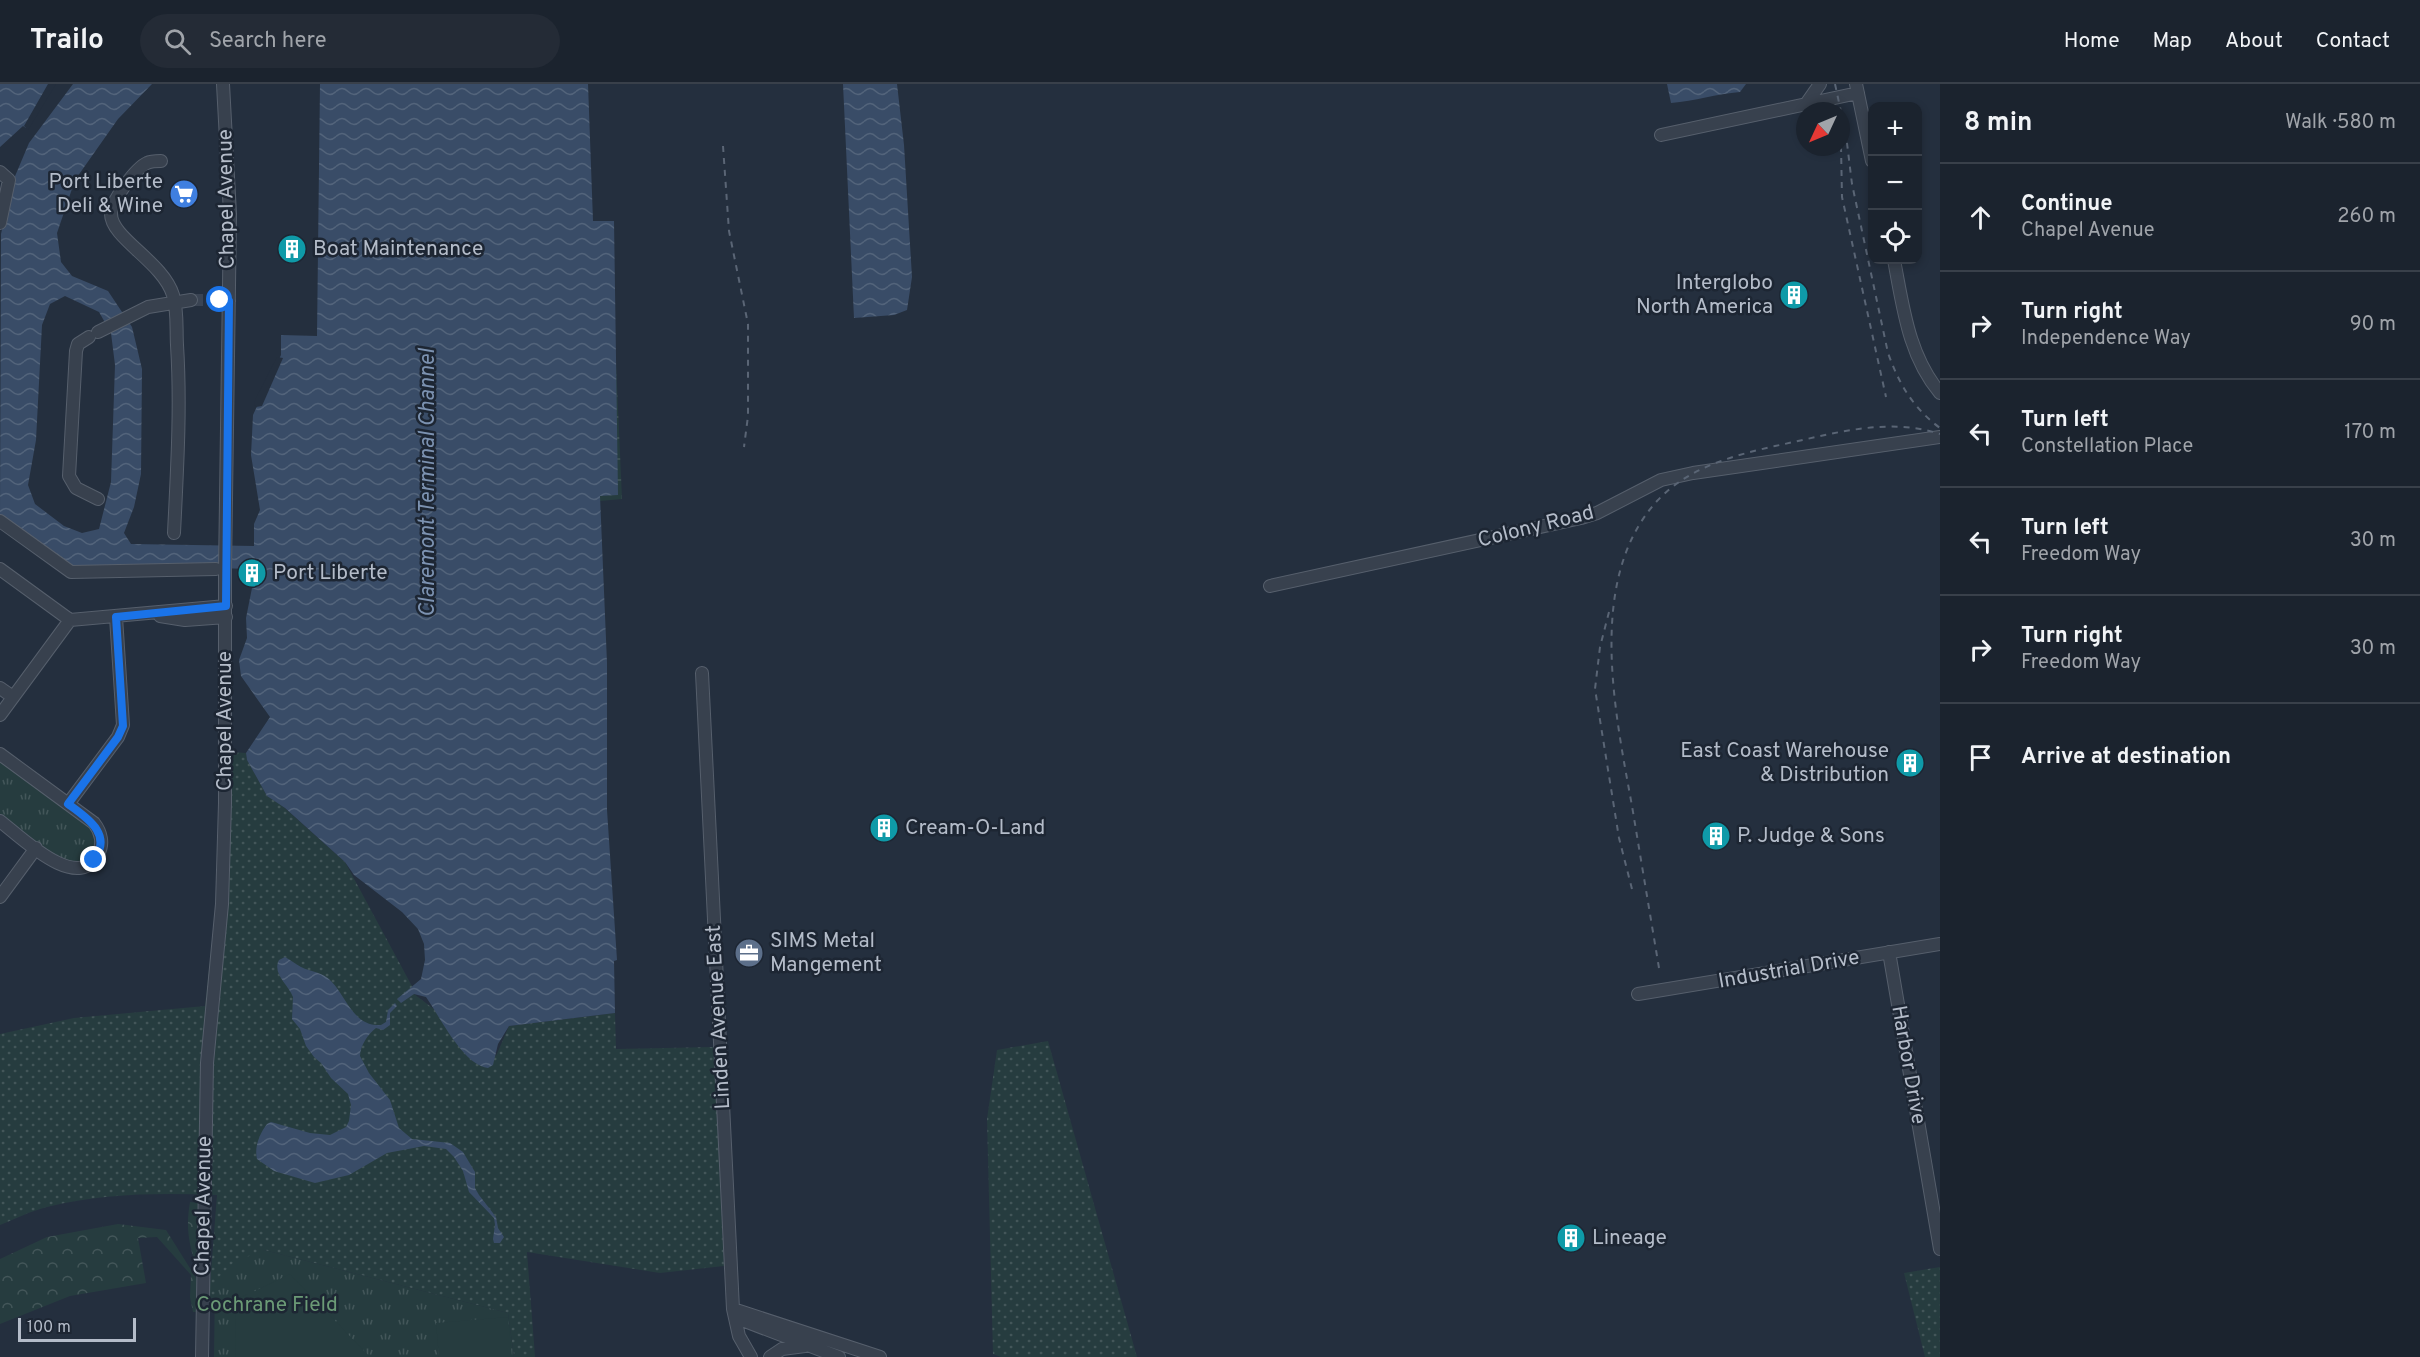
<!DOCTYPE html>
<html lang="en">
<head>
<meta charset="utf-8">
<style>
	:root { --surface:#1b232e; --page:#242b36; --text:#f1f3f6; --muted:#a0a4aa; --line:#39404a }
	body { margin:0; font-family:Overpass,sans-serif; background:var(--page); color:var(--text) }
	.controls { position:absolute; right:18px; top:18px; display:grid; overflow:hidden; border-radius:12px; box-shadow:0 3px 9px #0003 }
	.controls button { width:54px; height:54px; display:grid; place-items:center; padding:0; border:0; border-bottom:2px solid var(--line); background:var(--surface); color:var(--text); font:30px sans-serif }
	.compass { position:absolute; left:1796px; top:18px; width:54px; height:54px; border-radius:50%; background:var(--surface); box-shadow:0 3px 9px #0003; rotate:226deg }
	.scale { position:absolute; left:18px; bottom:15px; width:118px; box-sizing:border-box; padding-left:6px; border:3px solid #b4bcc9; border-top:0; font-size:16px; line-height:21px; white-space:nowrap; color:#b4bcc9; -webkit-text-stroke:4px #1d2633; paint-order:stroke }
	.stop { position:absolute; width:18px; height:18px; margin:-14px; border:4px solid #1a73e8; border-radius:50%; background:#fff }
	.stop.end { background:#1a73e8; border-color:#fff; box-shadow:0 2px 6px #0008 }
	.list { margin:0; padding:0; list-style:none }
	h2 { display:flex; justify-content:space-between; align-items:center; height:78px; margin:0; padding:0 24px; font-size:26px }
	h2 small { font-size:20px; font-weight:400; color:var(--muted) }
	.list li { display:grid; grid-template-columns:39px 1fr auto; gap:18px; align-items:center; box-sizing:border-box; height:108px; padding:0 24px; border-top:2px solid var(--line) }
	.list b { display:block; font-size:22px; white-space:nowrap }
	.list p { margin:0; font-size:20px; white-space:nowrap; color:var(--muted) }
	.list em { font-size:20px; font-style:normal; color:var(--muted) }
	.icon { flex:none; width:33px; height:33px; fill:none; stroke:currentColor; stroke-width:2; stroke-linecap:round; stroke-linejoin:round }
	.map { position:relative; flex:none; width:1940px; height:1273px; overflow:hidden }
	header { display:flex; align-items:center; gap:36px; box-sizing:border-box; height:84px; padding:0 30px; background:var(--surface); border-bottom:2px solid var(--line) }
	header strong { font-size:28px }
	nav { display:flex; gap:33px; margin-inline-start:auto; font-size:21px }
	.search { width:420px; height:54px; background:var(--page); display:flex; align-items:center; gap:15px; box-sizing:border-box; padding:0 21px; border-radius:33px; color:var(--muted); font-size:22px }
	main { display:flex }
	aside { flex:1; background:var(--surface) }
	.map>svg:first-child { display:block }
	.grass { fill:url(#grass-dots) }
	.forest { fill:url(#forest-crowns) }
	.wetland { fill:url(#wetland-marsh) }
	.park { fill:url(#park-tufts) }
	.pitch { fill:#263c3f }
	.water { fill:url(#water-waves); fill-rule:evenodd }
	.pier { fill:#242f3e }
	.lines { fill:none; stroke-linecap:round; stroke-linejoin:round }
	.minor-tunnel { stroke:#3a4453; stroke-width:12; stroke-dasharray:12 6; stroke-linecap:butt }
	.minor-casing { stroke:#565f6c; stroke-width:14 }
	.minor { stroke:#38414e; stroke-width:12 }
	.rail { stroke:#5a6575; stroke-width:2; stroke-dasharray:6 6; stroke-linecap:butt }
	.route { stroke:#1a73e8; stroke-width:8 }
	.labels { text-anchor:middle; dominant-baseline:central; stroke-width:5; stroke-linejoin:round; paint-order:stroke }
	.poi-label { font-size:21px; fill:#b4bcc9; stroke:#1d2633; text-anchor:start }
	.street-label { font-size:21px; fill:#b4bcc9; stroke:#1d2633 }
	.park-label { font-size:21px; fill:#6b9a76; stroke:#1d2633 }
	.water-label { font-size:22px; font-style:italic; fill:#7c92b1; stroke:#1d2633 }
</style>
</head>
<body>
<header>
<strong>Trailo</strong>
<div class="search"><svg class="icon" aria-label="search" viewBox="0 0 24 24"><circle cx="10" cy="10" r="6"/><path d="M15 15l6 6"/></svg>Search here</div>
<nav><a>Home</a><a>Map</a><a>About</a><a>Contact</a></nav>
</header>
<main>
<div class="map">
<svg width="1940" height="1273" viewBox="0 0 1940 1273">
	<defs>
		<pattern id="grass-dots" width="8" height="8" patternUnits="userSpaceOnUse" patternTransform="scale(1.5)"><rect width="8" height="8" fill="#263c3f"/><path d="M2 2h.1M6 6h.1" fill="none" stroke="#435659" stroke-width="1.8" stroke-linecap="round"/></pattern>
		<pattern id="forest-crowns" width="20" height="18" patternUnits="userSpaceOnUse" patternTransform="scale(1.5)"><rect width="20" height="18" fill="#263c3f"/><path d="M2 6a3 3 0 1 1 6 0M12 15a3 3 0 1 1 6 0" fill="none" stroke="#435659"/></pattern>
		<pattern id="wetland-marsh" width="20" height="14" patternUnits="userSpaceOnUse" patternTransform="scale(1.5)"><rect width="20" height="14" fill="#263c3f"/><path d="M1 5h8M5 5V1M11 12h8M15 12V8" fill="none" stroke="#435659"/></pattern>
		<pattern id="park-tufts" width="24" height="20" patternUnits="userSpaceOnUse" patternTransform="scale(1.5)"><rect width="24" height="20" fill="#263c3f"/><path d="M3 7l-1-3M5 7V3M7 7l1-3M15 17l-1-3M17 17v-4M19 17l1-3" fill="none" stroke="#435659"/></pattern>
		<pattern id="water-waves" width="16" height="10" patternUnits="userSpaceOnUse" patternTransform="scale(1.5)"><rect width="16" height="10" fill="#394c67"/><path d="M0 5q4-4 8 0t8 0" fill="none" stroke="#53647b"/></pattern>
	</defs>
	<rect width="100%" height="100%" fill="#242f3e"/>
	<!-- grass -->
	<path class="grass" d="M233,668L246,669L247,676L267,712L280,720L345,778L413,904L405,909L414,910L496,972L509,942L615,929L616,965L714,963L724,1182L660,1189L527,1168L535,1273H514L508,1229L264,1166L218,1214H209L217,1111C159,1109 103,1109 47,1123C31,1127 15,1135 0,1141V950L74,934L205,922Z
		M1048,957L1137,1273H1001L993,1270L987,1035L997,966Z
		M1940,1183V1273H1925L1904,1189Z"/>
	<!-- forest -->
	<path class="forest" d="M190,1118L200,1119L198,1141V1180L195,1179C188,1155 186,1142 190,1118Z
		M118,1140L166,1146L198,1197L197,1228H193L190,1213L191,1191L157,1153L138,1154L146,1199L70,1212L0,1240V1175L47,1153Z"/>
	<!-- wetland -->
	<path class="wetland" d="M616,279L622,415L600,417V412L604,411Z"/>
	<!-- park -->
	<path class="park" d="M0,678L89,742L97,756L95,767L87,777L79,780L65,779L0,730Z
		M264,1166L508,1229L514,1273H214L215,1197L234,1178Z"/>
	<!-- pitch -->
	<path class="pitch" d="M290,1190L370,1273H235L236,1215L248,1210V1208H253Z
		M508,1233L512,1273H439L436,1239Z"/>
	<!-- water -->
	<path class="water" d="M0,0H53L26,44L23,42L0,63Z
		M73,0H152L118,35L75,96L57,149L61,178L72,192L108,207L132,243L142,285L141,390L134,423L124,449L131,460L254,462V440L260,426L251,371L253,331L281,271V251L317,252L320,0H588L593,137H614L618,411L600,412L607,579V726L617,876L614,877L615,929L509,942L498,960L493,981L488,984C463,981 440,933 426,913L414,910L401,919L397,915L421,895L425,876L424,860L418,845L402,828L354,791L345,778L285,724L267,712L247,676L246,669L270,633L241,592L239,576L247,554L246,534L253,499L250,485L185,483L73,486L0,432L1,150L13,97L29,59ZM65,212L99,228L111,249L115,281L111,398L99,445L82,449L64,442L35,420L28,401L36,356L42,241L50,220Z
		M843,0H897L904,61L912,193L907,226L894,231L854,234Z
		M1667,0H1746L1740,8C1716,10 1695,17 1671,19Z
		M285,873C291,876 295,880 301,883C311,888 323,888 331,897C347,913 353,943 381,941L386,938L388,926L395,919L397,922L390,929V941L383,946L376,944C368,950 360,962 360,972L369,989L390,1016L399,1044L412,1055L450,1059L463,1068L475,1088V1104L479,1111L496,1133L498,1144L504,1153L500,1159H494L493,1155L495,1141L494,1134L469,1108L463,1087L454,1073L446,1065L424,1062L387,1069L349,1091L315,1099L274,1087L257,1075C254,1063 260,1049 267,1040L271,1038L310,1049L330,1051L346,1043L349,1037L351,1021L348,1010L331,994L321,979L314,973L306,962L300,945L292,935L293,913C288,900 272,890 279,876Z"/>
	<!-- pier -->
	<path class="pier" d="M48,0H56L28,46L24,42Z
		M277,273L283,274L262,322L256,323L254,320L256,314Z"/>
	<g class="lines">
		<!-- minor-tunnel -->
		<path class="minor-tunnel" d="M191,216H215"/>
		<!-- minor casing -->
		<g class="minor-casing">
			<path id="minor" d="M1856,0L1872,77
				M1806,20L1820,0
				M1661,51L1858,9
				M161,77C156,77 151,77 147,79C136,84 111,117 111,130C111,154 163,178 173,211C178,227 176,245 177,261C181,324 177,387 174,449
				M0,88L9,96L0,139
				M1894,176C1903,222 1908,271 1940,309
				M215,216L229,217
				M98,248L148,223L191,216
				M89,253L78,260L76,267L69,392L76,404L98,415
				M0,437L71,488L216,485
				M0,485L70,536L226,522
				M1270,502L1581,434L1597,429L1661,396L1693,389L1940,353
				M160,532L185,536L226,533
				M702,589L733,1225L739,1252L751,1273
				M0,604L13,613
				M0,631L70,536
				M0,670L94,739C101,748 104,760 98,770C78,810 21,753 0,737
				M68,720L118,653L123,641L116,533
				M0,813L36,764
				M1889,868L1940,1165
				M1638,910L1940,860
				M733,1225L880,1273
				M742,1236L839,1273
				M202,1273L207,979L222,820L225,719V487L230,130L223,0
				M770,1273L782,1265L805,1262"/>
		</g>
		<!-- minor -->
		<use href="#minor" class="minor"/>
		<!-- rail -->
		<path class="rail" d="M1835,0L1846,51L1852,100L1888,269C1899,300 1913,324 1940,344
			M723,62L729,147L748,240V332L744,363
			M1841,62L1842,113L1886,313
			M1609,528L1600,563L1595,605L1619,754L1633,809
			M1659,884C1650,830 1641,776 1632,722C1615,628 1586,495 1657,417C1689,383 1732,372 1775,362C1829,351 1886,332 1940,350"/>
	</g>
	<g class="lines">
		<!-- route -->
		<path class="route" d="M94,776C113,750 87,734 68,720L118,653L123,642L116,533L226,522L229,217L220,216"/>
	</g>
	<!-- icons -->
	<defs>
		<g id="supermarket-disc" transform="scale(1.5)"><circle r="9.5" fill="#3f7fe0" stroke="#1d2633"/><path d="M-6-5.5h2.5l.6 2H6L4.5 2H-2.5L-4.4-4H-6ZM-1.5 3.2a1.3 1.3 0 1 0 .1 0ZM3 3.2a1.3 1.3 0 1 0 .1 0Z" fill="#fff"/></g>
		<g id="building-disc" transform="scale(1.5)"><circle r="9.5" fill="#0f9aa8" stroke="#1d2633"/><path d="M-4-6H4V6H1V3H-1V6H-4ZM-2.5-4.3h1.7v1.8h-1.7ZM.8-4.3h1.7v1.8H.8ZM-2.5-1h1.7V.8h-1.7ZM.8-1h1.7V.8H.8Z" fill="#fff"/></g>
		<g id="office-disc" transform="scale(1.5)"><circle r="9.5" fill="#5c6f8a" stroke="#1d2633"/><path d="M-6-3h4V-5.5h4V-3h4V5H-6ZM-1-4.5V-3h2v-1.5ZM-6 0V1H6V0Z" fill="#fff"/></g>
	</defs>
	<g fill-rule="evenodd">
		<use href="#supermarket-disc" x="184" y="110"/>
		<use href="#building-disc" x="292" y="165"/>
		<use href="#building-disc" x="1794" y="211"/>
		<use href="#building-disc" x="252" y="489"/>
		<use href="#building-disc" x="1910" y="679"/>
		<use href="#building-disc" x="884" y="744"/>
		<use href="#building-disc" x="1716" y="752"/>
		<use href="#office-disc" x="749" y="869"/>
		<use href="#building-disc" x="1571" y="1154"/>
	</g>
	<g class="labels">
		<!-- poi labels -->
		<g class="poi-label">
			<text x="163" y="98" text-anchor="end">Port Liberte<tspan x="163" dy="24">Deli &amp; Wine</tspan></text>
			<text x="313" y="165">Boat Maintenance</text>
			<text x="1773" y="199" text-anchor="end">Interglobo<tspan x="1773" dy="24">North America</tspan></text>
			<text x="273" y="489">Port Liberte</text>
			<text x="1889" y="667" text-anchor="end">East Coast Warehouse<tspan x="1889" dy="24">&amp; Distribution</tspan></text>
			<text x="905" y="744">Cream-O-Land</text>
			<text x="1737" y="752">P. Judge &amp; Sons</text>
			<text x="770" y="857">SIMS Metal<tspan x="770" dy="24">Mangement</tspan></text>
			<text x="1592" y="1154">Lineage</text>
		</g>
		<!-- street labels -->
		<g class="street-label">
			<text transform="translate(227 115) rotate(-91)">Chapel Avenue</text>
			<text transform="translate(1536 443) rotate(-14)">Colony Road</text>
			<text transform="translate(225 637) rotate(-90)">Chapel Avenue</text>
			<text transform="translate(1789 886) rotate(-10)">Industrial Drive</text>
			<text transform="translate(719 933) rotate(-93)">Linden Avenue East</text>
			<text transform="translate(1908 981) rotate(80)">Harbor Drive</text>
			<text transform="translate(204 1122) rotate(-89)">Chapel Avenue</text>
		</g>
		<!-- park labels -->
		<g class="park-label">
			<text x="267" y="1221">Cochrane Field</text>
		</g>
		<!-- water labels -->
		<g class="water-label">
			<text transform="translate(428 399) rotate(-90)">Claremont Terminal Channel</text>
		</g>
	</g>
</svg>
<div class="controls">
<button>+</button>
<button>−</button>
<button><svg class="icon" aria-label="locate" viewBox="0 0 24 24"><circle cx="12" cy="12" r="6"/><path d="M12 2v4M12 18v4M2 12h4M18 12h4"/></svg></button>
</div>
<svg class="compass" viewBox="-18 -18 36 36"><path d="M0-13l5 13h-10z" fill="#e53935"/><path d="M0 13l5-13h-10z" fill="#a0a4aa"/></svg>
<div class="scale">100 m</div>
<div class="stop" style="left:220px;top:216px"></div>
<div class="stop end" style="left:94px;top:776px"></div>
</div>
<aside>
<h2>8 min<small>Walk · 580 m</small></h2>
<ul class="list">
<li><svg class="icon" aria-label="ahead" viewBox="0 0 24 24"><path d="M12 20V5M6 11l6-6 6 6"/></svg><div><b>Continue</b><p>Chapel Avenue</p></div><em>260 m</em></li>
<li><svg class="icon" aria-label="right" viewBox="0 0 24 24"><path d="M7 20v-9h11M14 6l5 5-5 5"/></svg><div><b>Turn right</b><p>Independence Way</p></div><em>90 m</em></li>
<li><svg class="icon" aria-label="left" viewBox="0 0 24 24"><path d="M17 20v-9H6M10 6l-5 5 5 5"/></svg><div><b>Turn left</b><p>Constellation Place</p></div><em>170 m</em></li>
<li><svg class="icon" aria-label="left" viewBox="0 0 24 24"><path d="M17 20v-9H6M10 6l-5 5 5 5"/></svg><div><b>Turn left</b><p>Freedom Way</p></div><em>30 m</em></li>
<li><svg class="icon" aria-label="right" viewBox="0 0 24 24"><path d="M7 20v-9h11M14 6l5 5-5 5"/></svg><div><b>Turn right</b><p>Freedom Way</p></div><em>30 m</em></li>
<li><svg class="icon" aria-label="arrive" viewBox="0 0 24 24"><path d="M6 21V4h12l-3 4 3 4H6"/></svg><div><b>Arrive at destination</b></div></li>
</ul>
</aside>
</main>
</body>
</html>
